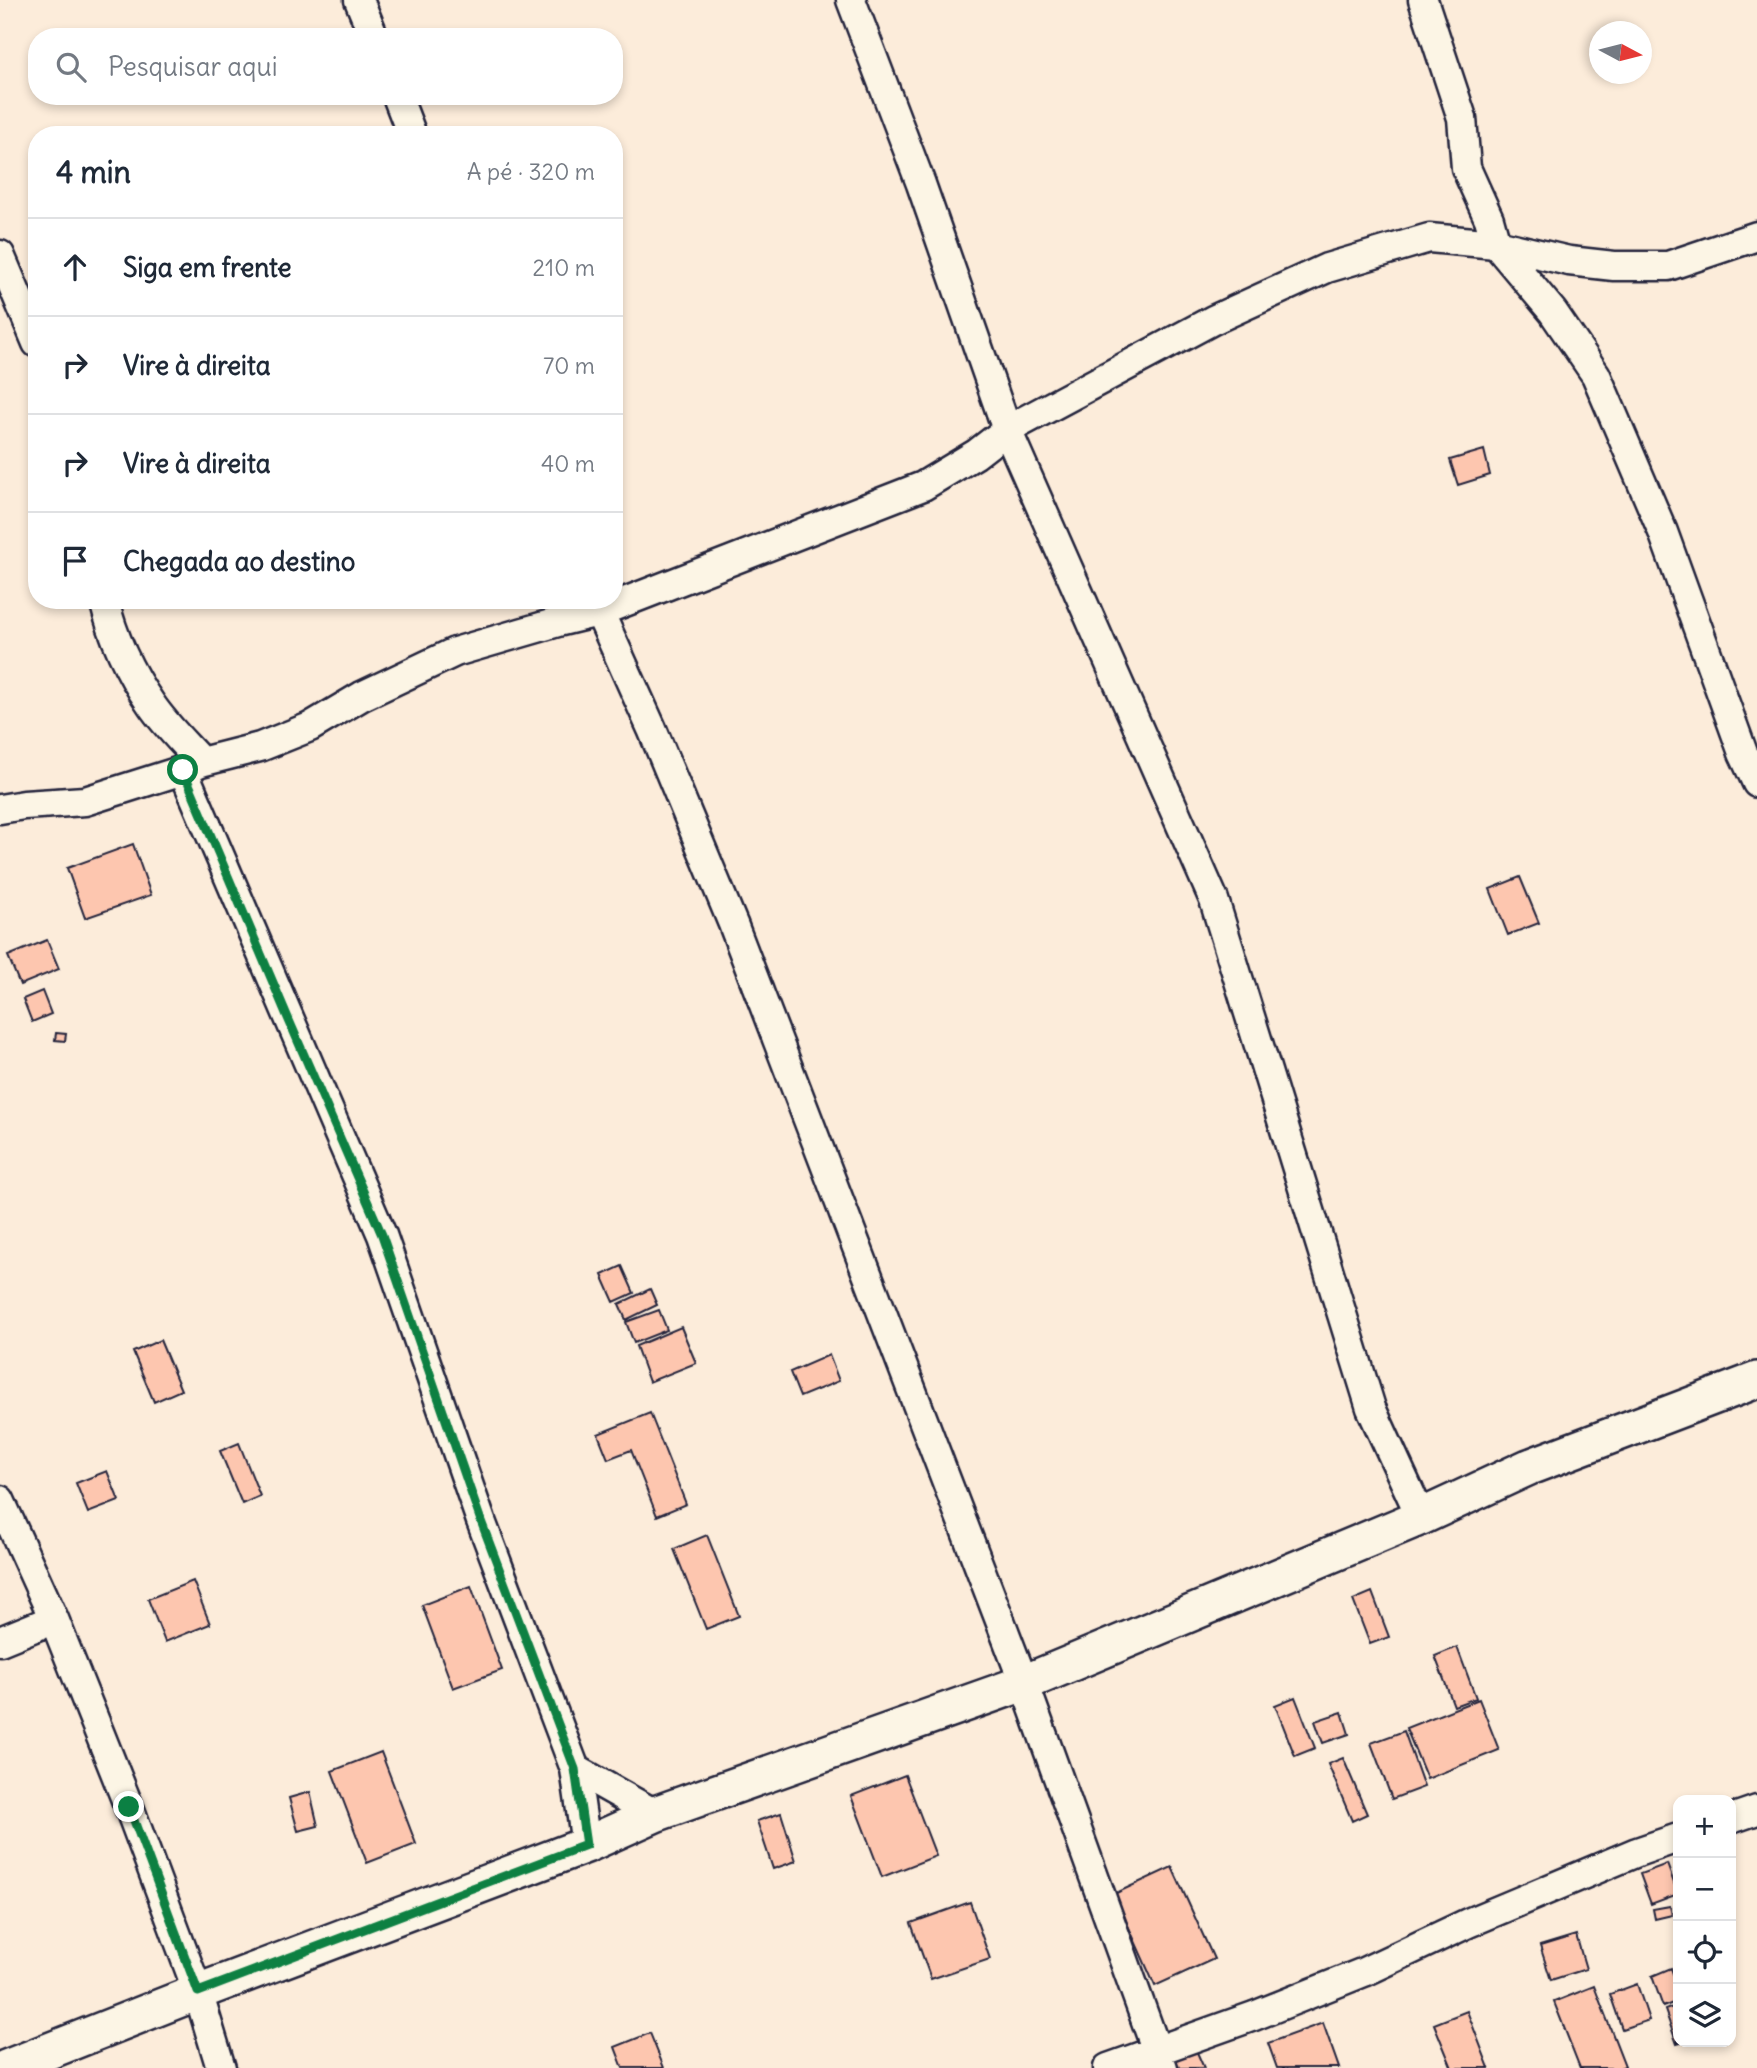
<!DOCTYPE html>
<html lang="pt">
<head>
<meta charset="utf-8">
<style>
	:root { --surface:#fff; --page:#f6f6f7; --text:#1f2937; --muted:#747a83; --line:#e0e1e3 }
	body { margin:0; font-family:Delius,sans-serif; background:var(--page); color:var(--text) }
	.controls { position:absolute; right:21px; bottom:21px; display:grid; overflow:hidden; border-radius:14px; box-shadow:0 4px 10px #0003 }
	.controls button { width:63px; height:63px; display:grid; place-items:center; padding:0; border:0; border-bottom:2px solid var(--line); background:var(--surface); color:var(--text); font:35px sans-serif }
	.compass { position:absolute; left:1589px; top:21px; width:63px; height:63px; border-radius:50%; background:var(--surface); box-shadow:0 4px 10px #0003; rotate:97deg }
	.stop { position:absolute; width:21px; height:21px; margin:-16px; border:5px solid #0b8043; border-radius:50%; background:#fff }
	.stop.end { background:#0b8043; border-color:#fff; box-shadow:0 2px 7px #0008 }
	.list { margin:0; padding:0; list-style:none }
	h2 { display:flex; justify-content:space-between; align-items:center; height:91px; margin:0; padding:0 28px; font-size:30px }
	h2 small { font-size:23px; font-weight:400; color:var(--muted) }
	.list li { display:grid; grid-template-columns:46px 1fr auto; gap:21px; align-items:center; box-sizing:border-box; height:98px; padding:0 28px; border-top:2px solid var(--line) }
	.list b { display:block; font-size:26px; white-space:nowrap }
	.list em { font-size:23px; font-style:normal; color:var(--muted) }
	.icon { flex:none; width:38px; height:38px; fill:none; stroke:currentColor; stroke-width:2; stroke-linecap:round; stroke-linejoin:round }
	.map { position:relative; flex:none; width:1757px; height:2068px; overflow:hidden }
	.search { position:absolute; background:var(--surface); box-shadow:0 4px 10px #0003; left:28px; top:28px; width:595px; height:77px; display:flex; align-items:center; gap:18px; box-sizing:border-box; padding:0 24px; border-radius:28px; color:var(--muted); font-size:26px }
	.panel { position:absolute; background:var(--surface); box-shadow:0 4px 10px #0003; left:28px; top:126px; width:595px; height:483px; border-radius:28px }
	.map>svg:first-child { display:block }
	.building { fill:#fdc6af; stroke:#22223b; stroke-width:2 }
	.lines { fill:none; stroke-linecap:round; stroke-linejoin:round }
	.minor-casing { stroke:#22223b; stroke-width:33 }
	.tertiary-casing { stroke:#22223b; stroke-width:40 }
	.minor { stroke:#fcf5e5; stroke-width:28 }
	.tertiary { stroke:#fcf5e5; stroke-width:35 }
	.route { stroke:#0b8043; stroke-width:9 }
</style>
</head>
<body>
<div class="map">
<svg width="1757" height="2068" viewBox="0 0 1757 2068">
	<rect width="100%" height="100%" fill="#fcecda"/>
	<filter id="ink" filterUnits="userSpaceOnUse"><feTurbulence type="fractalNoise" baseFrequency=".0143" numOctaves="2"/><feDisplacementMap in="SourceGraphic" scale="14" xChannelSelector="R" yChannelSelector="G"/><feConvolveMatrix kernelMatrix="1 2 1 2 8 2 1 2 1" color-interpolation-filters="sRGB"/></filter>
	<g filter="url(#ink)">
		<!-- building -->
		<path class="building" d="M1484,450L1490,475L1458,485L1450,460Z
			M133,844L151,895L85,918L67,868Z
			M1520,877L1539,923L1508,935L1490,889Z
			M47,940L59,969L20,985L8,956Z
			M42,991L51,1014L32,1022L23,999Z
			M56,1033L66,1034L65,1041L55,1040Z
			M622,1266L634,1293L614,1302L602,1275Z
			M650,1289L657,1305L626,1320L619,1304Z
			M659,1310L667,1330L634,1343L626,1322Z
			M681,1327L696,1363L649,1382L636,1346Z
			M160,1340L181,1390L154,1402L133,1352Z
			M829,1355L839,1381L800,1397L790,1372Z
			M650,1413L686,1504L657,1516L631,1450L608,1459L598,1434Z
			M239,1443L260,1496L242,1504L220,1451Z
			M107,1471L119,1501L88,1513L76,1483Z
			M707,1535L739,1616L706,1629L674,1549Z
			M193,1581L210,1624L165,1642L148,1599Z
			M471,1586L502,1670L453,1688L422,1605Z
			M1372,1592L1389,1637L1370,1644L1353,1600Z
			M1457,1647L1476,1698L1454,1706L1435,1656Z
			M1295,1697L1315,1748L1295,1756L1275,1705Z
			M1479,1699L1499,1750L1427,1779L1406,1728Z
			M1342,1712L1349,1734L1323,1743L1315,1721Z
			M1404,1731L1424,1787L1392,1799L1371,1743Z
			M381,1752L416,1844L367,1863L332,1771Z
			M1343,1758L1367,1814L1352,1821L1328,1764Z
			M905,1775L936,1856L882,1877L851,1796Z
			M310,1792L318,1826L298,1831L289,1798Z
			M781,1813L796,1861L773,1869L757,1821Z
			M1667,1864L1678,1894L1651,1904L1640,1874Z
			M1172,1867L1214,1959L1155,1986L1114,1894Z
			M970,1902L990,1959L931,1979L911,1923Z
			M1670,1906L1672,1915L1655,1919L1653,1909Z
			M1576,1935L1586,1969L1551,1980L1540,1946Z
			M1671,1968L1678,1988V2001L1663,2007L1652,1976Z
			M1637,1984L1649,2020L1622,2029L1610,1994Z
			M1594,1986L1625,2066L1620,2068H1580L1554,2002Z
			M1678,2005V2042H1684L1677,2044L1665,2010Z
			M1467,2011L1489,2068H1452L1434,2024Z
			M1323,2023L1339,2068H1277L1268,2043Z
			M650,2033L664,2068H623L615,2047Z
			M1196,2050L1204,2068H1179L1175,2059Z"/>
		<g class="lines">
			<!-- minor casing -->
			<g class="minor-casing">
				<path id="minor" d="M359,0L374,37
					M851,0L921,184L1007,430L1214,900L1371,1408L1421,1517
					M1423,0L1462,118L1466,168L1489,219L1496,244L1553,312L1596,375L1663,532L1743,753L1757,783
					M397,96L412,135
					M0,255L37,343
					M104,600C113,638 129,672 151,704C165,725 184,743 201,762
					M594,600L652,729L733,924L1024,1683L1163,2068
					M183,770L382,1235L481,1521L575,1769L586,1845
					M0,809L24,805L85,801L183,770L201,762L260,747L310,727L362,696L455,652L558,622L599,612L923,486L976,454L1007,430L1213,320L1327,268L1429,238L1496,244L1569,261L1614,266H1668L1757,236
					M0,1500L54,1619L129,1807L198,1992L221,2068
					M0,1641L54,1619
					M575,1769L655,1814
					M1731,1819L1757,1810
					M1108,2068L1254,2016L1364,1972L1468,1923L1637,1852L1678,1838"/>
			</g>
			<!-- tertiary casing -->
			<g class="tertiary-casing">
				<path id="tertiary" d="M6,2068L198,1992L586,1845L655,1814L1024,1683L1421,1517L1529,1467L1757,1380"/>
			</g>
			<!-- minor -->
			<use href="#minor" class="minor"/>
			<!-- tertiary -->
			<use href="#tertiary" class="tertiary"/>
		</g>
	</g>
	<g class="lines" filter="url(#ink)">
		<!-- route -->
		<path class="route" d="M129,1807L198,1992L586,1845L575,1769L481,1521L382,1235L288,1018L183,770"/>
	</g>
</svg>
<div class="controls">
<button>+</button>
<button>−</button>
<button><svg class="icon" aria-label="locate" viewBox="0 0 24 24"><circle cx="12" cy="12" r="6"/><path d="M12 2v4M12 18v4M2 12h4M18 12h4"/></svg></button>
<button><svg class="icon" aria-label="layers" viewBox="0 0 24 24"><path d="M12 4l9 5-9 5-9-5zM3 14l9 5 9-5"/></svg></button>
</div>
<svg class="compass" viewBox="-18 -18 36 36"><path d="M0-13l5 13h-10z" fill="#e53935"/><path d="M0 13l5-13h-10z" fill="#747a83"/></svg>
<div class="stop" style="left:183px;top:770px"></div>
<div class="stop end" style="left:129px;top:1807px"></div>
<div class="search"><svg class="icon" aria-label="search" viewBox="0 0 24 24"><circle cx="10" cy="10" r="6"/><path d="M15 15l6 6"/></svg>Pesquisar aqui</div>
<section class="panel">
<h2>4 min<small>A pé · 320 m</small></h2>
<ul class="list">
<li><svg class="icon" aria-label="ahead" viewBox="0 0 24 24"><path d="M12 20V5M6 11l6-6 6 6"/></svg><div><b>Siga em frente</b></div><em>210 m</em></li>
<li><svg class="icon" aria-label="right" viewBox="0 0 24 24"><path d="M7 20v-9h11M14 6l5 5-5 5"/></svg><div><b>Vire à direita</b></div><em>70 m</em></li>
<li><svg class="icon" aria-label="right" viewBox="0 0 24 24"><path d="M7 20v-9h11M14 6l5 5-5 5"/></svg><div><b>Vire à direita</b></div><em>40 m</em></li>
<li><svg class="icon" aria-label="arrive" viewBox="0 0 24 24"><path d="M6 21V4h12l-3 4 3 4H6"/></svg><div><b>Chegada ao destino</b></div></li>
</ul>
</section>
</div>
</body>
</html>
